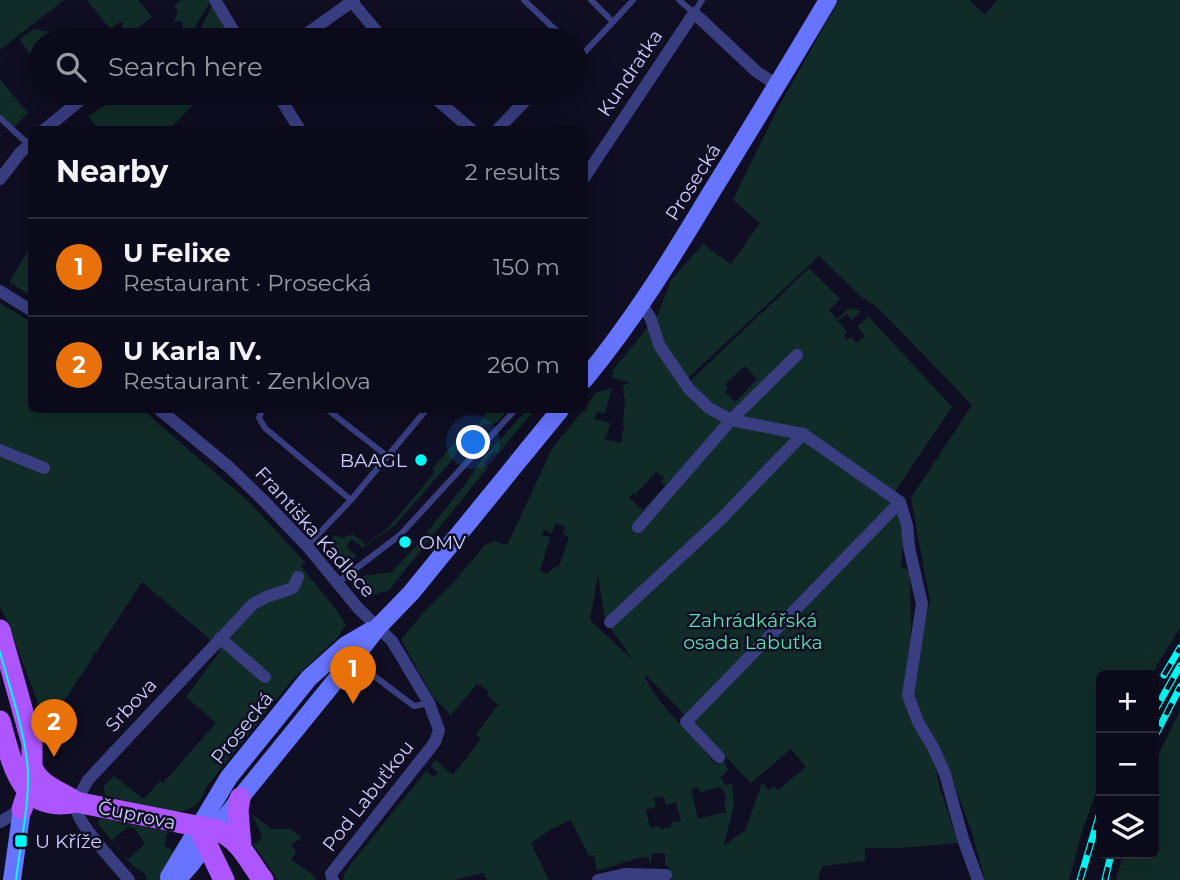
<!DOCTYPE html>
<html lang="en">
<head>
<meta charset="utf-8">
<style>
	:root { --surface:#0b0a1a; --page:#141323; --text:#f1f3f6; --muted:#9a9aa2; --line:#2b2b39; --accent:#7c3aed }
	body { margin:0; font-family:Montserrat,sans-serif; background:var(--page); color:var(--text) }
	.controls { position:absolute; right:21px; bottom:21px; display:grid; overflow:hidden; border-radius:10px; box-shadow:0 7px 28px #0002 }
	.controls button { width:63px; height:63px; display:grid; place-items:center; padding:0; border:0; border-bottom:2px solid var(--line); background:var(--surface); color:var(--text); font:35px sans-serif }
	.you { position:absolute; left:474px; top:443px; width:24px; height:24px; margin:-18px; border:5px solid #fff; border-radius:50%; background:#1a73e8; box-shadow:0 0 0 10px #1a73e833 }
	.badge { display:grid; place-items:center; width:46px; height:46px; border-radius:50%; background:var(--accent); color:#fff; font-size:23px; font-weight:700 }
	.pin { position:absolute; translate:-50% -58px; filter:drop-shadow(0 2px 4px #0008) }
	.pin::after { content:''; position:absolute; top:37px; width:24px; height:21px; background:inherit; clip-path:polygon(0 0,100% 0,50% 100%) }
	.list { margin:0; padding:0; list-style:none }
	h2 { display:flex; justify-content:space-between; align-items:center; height:91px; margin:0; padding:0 28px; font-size:30px }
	h2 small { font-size:23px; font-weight:400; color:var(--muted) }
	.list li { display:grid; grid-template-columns:46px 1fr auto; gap:21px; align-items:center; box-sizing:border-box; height:98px; padding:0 28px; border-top:2px solid var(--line) }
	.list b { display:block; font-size:26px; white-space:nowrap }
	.list p { margin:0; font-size:23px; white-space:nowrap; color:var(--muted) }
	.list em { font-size:23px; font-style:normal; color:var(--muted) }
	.icon { flex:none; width:38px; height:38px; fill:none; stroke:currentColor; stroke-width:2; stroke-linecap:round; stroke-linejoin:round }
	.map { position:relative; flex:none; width:1180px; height:880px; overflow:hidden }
	.search { position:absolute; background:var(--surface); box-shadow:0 7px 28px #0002; left:28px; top:28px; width:560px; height:77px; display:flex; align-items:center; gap:18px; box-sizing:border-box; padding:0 24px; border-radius:38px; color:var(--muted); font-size:26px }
	.panel { position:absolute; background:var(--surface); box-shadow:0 7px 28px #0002; left:28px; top:126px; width:560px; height:287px; border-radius:10px }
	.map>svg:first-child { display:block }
	.green { fill:#112c28; fill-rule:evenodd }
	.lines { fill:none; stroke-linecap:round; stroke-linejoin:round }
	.lane { stroke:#393e81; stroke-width:6 }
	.street { stroke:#393e81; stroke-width:12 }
	.secondary { stroke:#6674ff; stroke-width:18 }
	.primary { stroke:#ad56ff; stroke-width:21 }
	.tram { stroke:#00faf6; stroke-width:2 }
	.rail-casing { stroke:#00faf6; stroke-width:7 }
	.rail { stroke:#0f0e22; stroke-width:4.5; stroke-dasharray:13; stroke-linecap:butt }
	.poi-dot { fill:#00faf6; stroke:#0f0e22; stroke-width:2.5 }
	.labels { text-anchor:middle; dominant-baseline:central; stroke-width:5; stroke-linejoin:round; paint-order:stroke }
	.street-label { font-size:19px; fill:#cfcfff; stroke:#0f0e22 }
	.poi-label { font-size:19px; fill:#cfcfff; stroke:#0f0e22; text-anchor:start }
	.park-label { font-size:19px; fill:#5bdfaf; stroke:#0f0e22 }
</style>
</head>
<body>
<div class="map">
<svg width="1180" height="880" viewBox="0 0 1180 880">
	<rect width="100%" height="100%" fill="#0f0e22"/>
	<!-- green -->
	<path class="green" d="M0,0H64L0,50Z
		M87,0H138L152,17L123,40H119L123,23L120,22L110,29Z
		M181,0H209L210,2L189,37L184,38L182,21L174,22L178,11L174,6Z
		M839,0H969L985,15L997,0H1180V628L1151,675H1101V779L1082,832L1069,880H985L972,833L950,773L922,719L913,695L918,650L930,601L911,498L972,405L877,307L860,296L819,256L686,380L689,382L809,268L840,299L829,310L837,319L849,308L861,311L852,320L847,314L838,321L847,332L844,336L847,340L851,337L857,343L865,336L857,326L869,317L952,407L896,490L904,524L901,567L910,571L911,632L904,687L934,763L940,788L958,843L901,848H865V861L822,866L818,880H671L669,867L665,866V853L651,854V866L648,857L638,858L597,871L594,855L589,856L571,820L552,829L531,843L549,880H487L483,873L455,880H343L345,872L355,859L426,771L434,777L438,773L431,766L435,760L453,775L481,739L476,734L498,705L487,695L489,691L477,684L451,715L433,697L401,640L424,612L453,583L485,545L494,541L507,545L553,447L583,410H584L595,393L612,388L605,414L597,412L594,419L610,423L607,436L605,435L604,439L621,443L624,425H623L625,399L623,392L624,388L621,386L630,383L612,377L613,370L649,326L662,346L656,320L671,280L703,244L731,264L760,223L733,200L778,108ZM745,366L757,379L735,402L725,392L728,388L725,384ZM656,472L664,478L661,482L665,486L643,510L629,498L633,493L635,495ZM555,523L565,527L563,534L569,537L559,567L556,566L547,574L540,571L550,537L542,535L544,530L552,533ZM598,575L605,620L633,660L590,620ZM644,673L751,783L791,749L806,767L778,790L773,786L769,790L762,783L745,831L724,845L734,805L732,782L727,786L720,778L728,770L724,761L715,764C696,736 653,703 644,673ZM698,787L700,792L720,787L722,790H724L726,800L724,801L726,812L698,819L691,789ZM664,796L666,805L676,802L681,821L671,823V827L661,829L660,826L650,828L646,810L656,807L654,798Z
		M212,6L233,39L196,37Z
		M34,29L55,33L60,30L68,40H40V67L19,39Z
		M0,79L28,113L14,127L0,114Z
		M126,93H204L170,129H99L88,116Z
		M31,246V296L9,282Z
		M0,303L31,322L32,410H143L250,503L305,562L301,566L338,612L346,625L338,637L293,679L207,786C201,803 195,809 177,812L105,796L104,785L114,776L144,799L160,781L163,783L216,723L186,697L220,651L206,636L142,582L47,727L6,618L0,607Z
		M488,410H508L496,423L483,425L468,436L461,444L452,460L395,525L363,548L352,539L346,547L357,556L347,562L343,561L329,542L335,535L342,538L353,534L366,545L389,527L435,472L432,469L462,433L479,423Z
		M527,410H534L498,454L494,452L484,463L488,467L389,590L376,594H370L358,580L363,576L392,572L416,546L467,482L482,459Z
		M1180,710V880H1116L1123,854H1154V764Z
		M252,814L271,829H290L302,837L291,845L297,851L291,860L312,874L317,880H278L253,844L263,838Z
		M99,818L169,832L166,835L165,846L177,854L161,880H147L145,874L132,865L98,824ZM129,826L135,829L145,844L128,859L112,840Z"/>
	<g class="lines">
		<!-- lane -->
		<path class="lane" d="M524,0L566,40
			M591,0L613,22L633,0
			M679,0L694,13L702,0
			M576,50L581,56L613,22
			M0,118L29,145
			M262,410L259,418L265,428L351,500
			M328,410L387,456
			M307,546L351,500L426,410
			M337,583L400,535L515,410
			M366,670L414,706L429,703"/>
		<!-- street -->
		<path class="street" d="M215,0L239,40
			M352,2L384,40
			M298,40L354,0
			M277,93L300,130
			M429,93L472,130
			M44,130L89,93
			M497,130L533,93
			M584,178L694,13L757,72L777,85
			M0,179L20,153L32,142
			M0,291L32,311
			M642,304L651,319L659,345L689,389L709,408L731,420L803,434L900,502L907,525L909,547L922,604L908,695L918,722L934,749L945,774L963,839L978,880
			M160,410L229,467L263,500L307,546L358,608L392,641L429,703L439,730L435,742L331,874L333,880
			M0,450L44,468
			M638,527L731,420L797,355
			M610,622L721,519L803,434
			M220,638L265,677
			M719,757L686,722L900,502
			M0,822L22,809
			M129,880C118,866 74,822 76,805C77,797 84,788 88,780L253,604L266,597L293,588L298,577
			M598,880L625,874L666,875"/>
		<!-- secondary -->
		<path class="secondary" d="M584,380C633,321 673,256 712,191C751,128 790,64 828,0
			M169,877L229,777L309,678L346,645L370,631
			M12,880L22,809
			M177,880L192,863L240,798L361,649L378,627L411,593L560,410"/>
		<!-- primary -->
		<path class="primary" d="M0,630L32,744V767L28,791L22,809
			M0,721C12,761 19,815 76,802L217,830C241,841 248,860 263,880
			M32,767C40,786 60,791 76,802
			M240,798L238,810L241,847
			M199,828L224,880"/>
		<!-- tram -->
		<path class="tram" d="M0,652C10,690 26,733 28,773C29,807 20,846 16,880"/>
		<!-- rail casing -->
		<g class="rail-casing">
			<path id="rail" d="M1164,675L1180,648
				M1154,712L1180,666
				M1154,738L1180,687
				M1080,880L1101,809
				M1105,880L1111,854"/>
		</g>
		<!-- rail -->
		<use href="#rail" class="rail"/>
	</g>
	<!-- markers -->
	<g class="poi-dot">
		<circle cx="421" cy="460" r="7"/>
		<circle cx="405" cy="542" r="7"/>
		<rect x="14" y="834" width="14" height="14" rx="3.5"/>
	</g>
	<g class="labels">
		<!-- street labels -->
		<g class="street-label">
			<text transform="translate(630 73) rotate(-56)">Kundratka</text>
			<text transform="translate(693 182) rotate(-58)">Prosecká</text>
			<text transform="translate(315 532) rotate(48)">Františka Kadlece</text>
			<text transform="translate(131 705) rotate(-47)">Srbova</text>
			<text transform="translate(242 728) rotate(-51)">Prosecká</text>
			<text transform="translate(368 796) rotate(-52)">Pod Labuťkou</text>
			<text transform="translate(137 815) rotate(12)">Čuprova</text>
		</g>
		<!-- poi labels -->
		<g class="poi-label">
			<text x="407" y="460" text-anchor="end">BAAGL</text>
			<text x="419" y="542">OMV</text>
			<text x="35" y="841">U Kříže</text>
		</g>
		<!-- park labels -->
		<g class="park-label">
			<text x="753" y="620">Zahrádkářská<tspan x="753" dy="22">osada Labuťka</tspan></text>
		</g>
	</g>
</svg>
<div class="controls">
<button>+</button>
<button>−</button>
<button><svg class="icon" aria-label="layers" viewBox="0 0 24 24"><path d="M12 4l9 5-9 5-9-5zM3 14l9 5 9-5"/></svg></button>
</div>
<div class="you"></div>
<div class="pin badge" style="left:353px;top:704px;background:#e8710a">1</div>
<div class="pin badge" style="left:54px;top:757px;background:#e8710a">2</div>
<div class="search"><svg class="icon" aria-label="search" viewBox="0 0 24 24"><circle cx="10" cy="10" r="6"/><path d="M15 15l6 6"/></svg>Search here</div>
<section class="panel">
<h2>Nearby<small>2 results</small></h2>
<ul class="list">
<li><span class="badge" style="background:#e8710a">1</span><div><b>U Felixe</b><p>Restaurant · Prosecká</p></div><em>150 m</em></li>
<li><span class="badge" style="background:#e8710a">2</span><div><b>U Karla IV.</b><p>Restaurant · Zenklova</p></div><em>260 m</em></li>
</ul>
</section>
</div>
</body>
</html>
